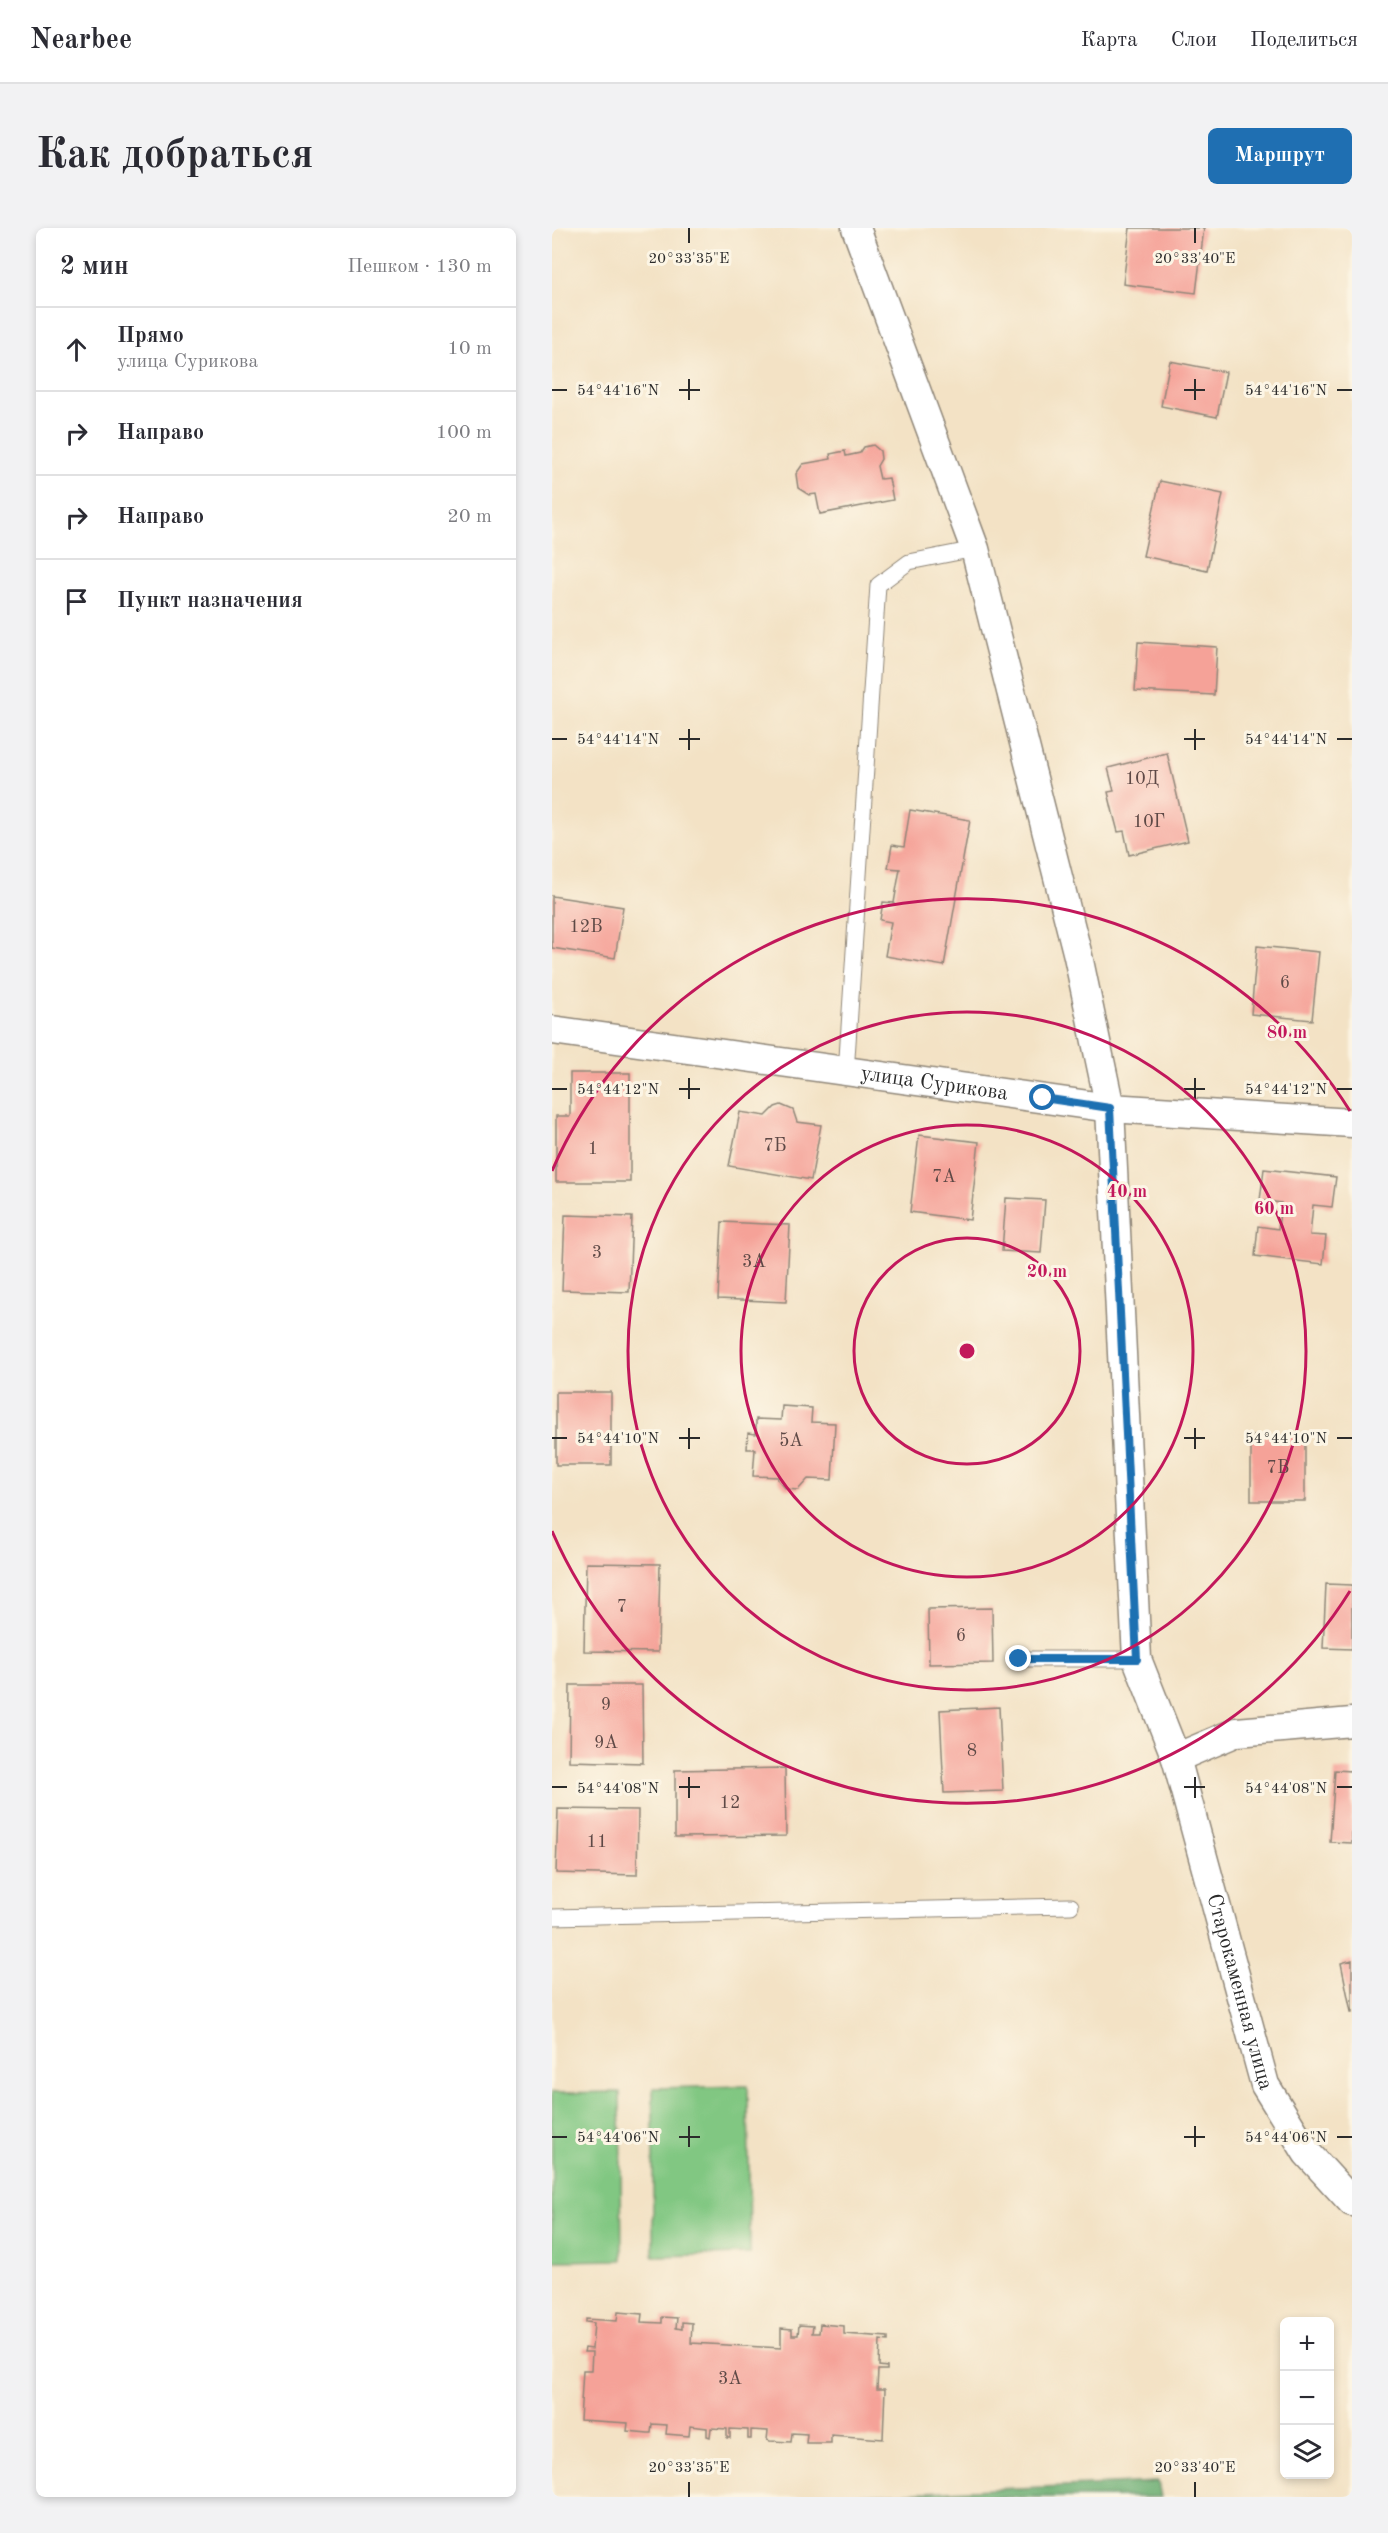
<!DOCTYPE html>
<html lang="ru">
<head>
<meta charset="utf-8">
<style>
	:root { --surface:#fff; --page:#f2f2f3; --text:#2b2b33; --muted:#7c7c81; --line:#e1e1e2; --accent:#1f6fb2 }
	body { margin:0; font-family:"Old Standard TT",serif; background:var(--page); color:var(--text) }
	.controls { position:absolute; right:18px; bottom:18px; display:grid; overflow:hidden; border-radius:9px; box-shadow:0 3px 9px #0003 }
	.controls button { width:54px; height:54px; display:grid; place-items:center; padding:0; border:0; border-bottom:2px solid var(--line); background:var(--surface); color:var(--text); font:30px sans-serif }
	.stop { position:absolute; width:18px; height:18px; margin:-14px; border:4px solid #1f6fb2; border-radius:50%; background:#fff }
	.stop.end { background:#1f6fb2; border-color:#fff; box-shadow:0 2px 6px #0008 }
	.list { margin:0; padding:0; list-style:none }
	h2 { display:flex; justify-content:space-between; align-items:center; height:78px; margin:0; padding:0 24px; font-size:26px }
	h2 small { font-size:20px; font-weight:400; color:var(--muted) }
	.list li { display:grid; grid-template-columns:39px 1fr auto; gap:18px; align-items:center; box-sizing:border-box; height:84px; padding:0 24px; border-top:2px solid var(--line) }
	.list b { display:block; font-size:22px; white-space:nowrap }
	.list p { margin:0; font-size:20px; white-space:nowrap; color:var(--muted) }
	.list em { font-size:20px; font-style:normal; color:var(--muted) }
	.icon { flex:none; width:33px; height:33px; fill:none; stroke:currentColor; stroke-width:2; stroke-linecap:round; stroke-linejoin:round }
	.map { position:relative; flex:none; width:800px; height:2269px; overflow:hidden; border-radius:9px }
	header { display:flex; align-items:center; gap:36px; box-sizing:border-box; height:84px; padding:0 30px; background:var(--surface); border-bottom:2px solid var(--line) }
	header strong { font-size:28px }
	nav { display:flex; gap:33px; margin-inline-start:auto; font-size:21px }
	.intro { display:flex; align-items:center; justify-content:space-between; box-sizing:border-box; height:144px; padding:0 36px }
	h1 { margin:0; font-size:42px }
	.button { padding:15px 27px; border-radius:9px; background:var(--accent); color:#fff; font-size:21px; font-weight:700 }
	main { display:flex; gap:36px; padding:0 36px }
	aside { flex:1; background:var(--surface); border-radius:9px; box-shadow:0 3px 9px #0003 }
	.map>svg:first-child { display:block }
	.green { fill:#81c782; stroke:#567956; stroke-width:1.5 }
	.forest { fill:#68ac70; stroke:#4a6c4e; stroke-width:1.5 }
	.building { fill:#f5a298 }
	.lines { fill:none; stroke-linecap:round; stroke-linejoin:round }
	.service-casing { stroke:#8f8678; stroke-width:17 }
	.minor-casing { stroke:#8f8678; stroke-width:31 }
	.service { stroke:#fff; stroke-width:15 }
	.minor { stroke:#fff; stroke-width:28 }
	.route { stroke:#1f6fb2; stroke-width:8 }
	.ticks { fill:none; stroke:#2b2b2b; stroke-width:2 }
	.ring { fill:none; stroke:#c2185b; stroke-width:3 }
	.labels { text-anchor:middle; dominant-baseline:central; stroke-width:6; stroke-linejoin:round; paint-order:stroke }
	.number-label { font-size:18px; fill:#5e4946 }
	.street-label { font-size:21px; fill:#2b2b2b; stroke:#fcf5e5 }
	.ticks-label { font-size:15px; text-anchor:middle; fill:#2b2b2b; stroke:#fcf5e5; stroke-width:6; stroke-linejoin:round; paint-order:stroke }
	.centre { fill:#c2185b; stroke:#fcf5e5; stroke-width:3 }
	.ring-label { font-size:18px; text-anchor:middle; font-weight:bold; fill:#c2185b; stroke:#fcf5e5; stroke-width:6; stroke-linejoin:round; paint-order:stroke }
</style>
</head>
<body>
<header>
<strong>Nearbee</strong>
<nav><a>Карта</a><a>Слои</a><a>Поделиться</a></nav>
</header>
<div class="intro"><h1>Как добраться</h1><a class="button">Маршрут</a></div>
<main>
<aside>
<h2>2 мин<small>Пешком · 130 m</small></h2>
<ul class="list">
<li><svg class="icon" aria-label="ahead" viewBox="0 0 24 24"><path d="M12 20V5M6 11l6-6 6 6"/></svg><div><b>Прямо</b><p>улица Сурикова</p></div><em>10 m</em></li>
<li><svg class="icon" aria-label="right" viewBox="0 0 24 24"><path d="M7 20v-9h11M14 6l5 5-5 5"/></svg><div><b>Направо</b></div><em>100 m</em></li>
<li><svg class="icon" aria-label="right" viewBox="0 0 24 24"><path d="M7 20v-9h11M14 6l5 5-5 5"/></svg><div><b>Направо</b></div><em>20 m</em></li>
<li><svg class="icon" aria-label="arrive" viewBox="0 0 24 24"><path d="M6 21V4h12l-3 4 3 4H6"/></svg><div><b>Пункт назначения</b></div></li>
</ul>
</aside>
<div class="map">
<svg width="800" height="2269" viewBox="0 0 800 2269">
	<rect width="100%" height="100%" fill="#fcf5e5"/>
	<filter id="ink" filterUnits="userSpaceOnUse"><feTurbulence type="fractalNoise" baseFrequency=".0167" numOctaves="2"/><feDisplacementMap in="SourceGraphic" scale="12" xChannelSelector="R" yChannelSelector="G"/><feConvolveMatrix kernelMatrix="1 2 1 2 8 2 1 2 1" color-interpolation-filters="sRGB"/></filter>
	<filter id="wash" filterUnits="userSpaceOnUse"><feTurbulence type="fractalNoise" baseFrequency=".008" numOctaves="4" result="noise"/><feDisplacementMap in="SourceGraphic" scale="24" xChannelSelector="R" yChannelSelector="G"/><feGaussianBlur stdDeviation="1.35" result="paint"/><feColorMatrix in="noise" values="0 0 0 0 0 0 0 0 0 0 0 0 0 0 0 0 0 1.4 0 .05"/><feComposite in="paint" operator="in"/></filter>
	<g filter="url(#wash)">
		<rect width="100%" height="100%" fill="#f3e2c5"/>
		<!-- green -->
		<path class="green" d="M196,1858L198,2026L101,2028V1860Z
			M68,1864L70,2032L0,2033V1865Z"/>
		<!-- forest -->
		<path class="forest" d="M606,2254L609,2269H254Z"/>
		<g id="blocks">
			<!-- building -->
			<path class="building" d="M578,0H652L644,65L571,56Z
				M618,133L674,144L665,189L609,178Z
				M321,217L328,223L329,231L325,238L328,251L337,250L341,272L268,286L264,266L257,267L246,260L244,246L251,236L279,231L278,226L293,223L294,228L308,225L312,219Z
				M608,253L671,266L655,342L591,328Z
				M586,414L665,419L662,467L583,463Z
				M615,525L636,613L577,627L572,603L566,604L561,585L556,564L562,563L556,540Z
				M358,582L418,592L392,738L333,728L339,694L328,692L331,674L342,675L348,641L336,640L340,617L352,619Z
				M0,668L71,679L63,730L0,720Z
				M705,718L767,724L760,792L699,786Z
				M18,845H78V954H4V888H18Z
				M229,877L241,882L245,894L269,897L259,952L177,938L188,884L214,888L223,879Z
				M367,907L427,914L418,992L358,984Z
				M712,941L784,949L780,979L761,977L758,1007L774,1008L771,1036L703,1028L706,998L726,1001L729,975L708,972Z
				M454,970L493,972L489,1025L450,1023Z
				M13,987L80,989L77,1064L10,1062Z
				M170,994L238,997L234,1074L166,1071Z
				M4,1164H59V1237H4Z
				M230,1178L260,1180L259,1194L283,1195L280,1252L256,1251L246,1262L234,1261L226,1252V1249L201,1248L203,1221H195L196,1205L204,1206V1191L229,1192Z
				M699,1208H753V1273H699Z
				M34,1335L108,1336L106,1424L32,1423Z
				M774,1356L800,1357V1421L771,1420Z
				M440,1380L441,1435L377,1436L376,1381Z
				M18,1457H90L91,1535L17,1533Z
				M447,1479L451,1563L392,1565L388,1482Z
				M233,1540L234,1608L123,1609V1542Z
				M783,1542L800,1543V1615L778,1614Z
				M6,1581L86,1582L85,1647L4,1645Z
				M800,1732V1784H799L789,1735Z
				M66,2084L90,2086L89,2094L110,2095V2089L125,2090L124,2100L130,2101V2094L140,2095L139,2115L229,2120V2100L240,2101V2107H246L247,2097L261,2098L260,2105H267L268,2096L292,2098V2106L336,2109V2113L328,2112L327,2138L335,2139V2142H326L325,2161H333L331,2211L279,2207V2215H254L255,2206L240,2205L239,2214L218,2213L215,2212L216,2203L199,2202V2211H196V2202L178,2201V2210H175V2201L159,2200L158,2209L155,2208V2200L138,2198L137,2208L114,2206L115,2197L100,2196L99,2205H96L75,2203L76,2195L28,2192L31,2142H39L40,2124H32L33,2120L40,2121L42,2095L34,2094V2091L65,2093Z"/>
		</g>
	</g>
	<g filter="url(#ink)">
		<use href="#blocks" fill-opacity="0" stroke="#8f8678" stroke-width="1.5"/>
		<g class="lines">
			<!-- service casing -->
			<g class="service-casing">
				<path id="service" d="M294,845L326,357L357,334L423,321
					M467,1431H585
					M0,1689L519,1678"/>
			</g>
			<!-- minor casing -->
			<g class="minor-casing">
				<g id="minor">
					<path id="s1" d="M304,0L423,321L526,728L558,880L585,1431L624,1530L713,1857L755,1925L800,1974"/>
					<path id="s2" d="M0,802L558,880L800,895"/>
					<path d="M624,1530L685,1504L800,1494"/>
				</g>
			</g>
			<!-- service -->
			<use href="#service" class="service"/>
			<!-- minor -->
			<use href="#minor" class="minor"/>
		</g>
	</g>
	<g class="lines" filter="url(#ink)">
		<!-- route -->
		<path class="route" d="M467,1431H585L558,880L491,870"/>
	</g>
	<!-- ticks -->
	<path class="ticks" d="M137,0V15M643,0V15M137,151V172M643,151V172M0,162H15M127,162H148M632,162H653M785,162H800M137,501V522M643,501V522M0,511H15M127,511H148M632,511H653M785,511H800M137,850V871M643,850V871M0,861H15M127,861H148M632,861H653M785,861H800M137,1200V1221M643,1200V1221M0,1210H15M127,1210H148M632,1210H653M785,1210H800M137,1549V1570M643,1549V1570M0,1559H15M127,1559H148M632,1559H653M785,1559H800M137,1898V1919M643,1898V1919M0,1909H15M127,1909H148M632,1909H653M785,1909H800M137,2254V2269M643,2254V2269"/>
	<!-- distance rings -->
	<g class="ring">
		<circle cx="415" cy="1123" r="113"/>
		<circle cx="415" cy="1123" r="226"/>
		<circle cx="415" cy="1123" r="339"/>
		<path d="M798 1363A452 452 0 0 1 0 1303M0 943A452 452 0 0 1 798 883"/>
	</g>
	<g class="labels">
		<!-- number labels -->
		<g class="number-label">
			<text x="590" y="551">10Д</text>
			<text x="597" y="594">10Г</text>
			<text x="34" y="699">12В</text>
			<text x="733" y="755">6</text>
			<text x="223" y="918">7Б</text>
			<text x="41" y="921">1</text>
			<text x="392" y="949">7А</text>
			<text x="45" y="1025">3</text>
			<text x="202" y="1034">3А</text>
			<text x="239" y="1213">5А</text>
			<text x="726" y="1240">7В</text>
			<text x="70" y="1379">7</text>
			<text x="409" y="1408">6</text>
			<text x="54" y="1477">9</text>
			<text x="54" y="1515">9А</text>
			<text x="420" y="1523">8</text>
			<text x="178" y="1575">12</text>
			<text x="45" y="1614">11</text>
			<text x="178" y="2151">3А</text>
		</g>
		<!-- street labels -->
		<g class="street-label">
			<text stroke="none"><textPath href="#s2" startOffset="386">улица Сурикова</textPath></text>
			<text stroke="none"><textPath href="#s1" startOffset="1818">Старокаменная улица</textPath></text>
		</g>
	</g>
	<g class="ticks-label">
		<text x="137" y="35">20°33'35"E</text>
		<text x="643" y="35">20°33'40"E</text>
		<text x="66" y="167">54°44'16"N</text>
		<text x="734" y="167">54°44'16"N</text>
		<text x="66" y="516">54°44'14"N</text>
		<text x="734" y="516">54°44'14"N</text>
		<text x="66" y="866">54°44'12"N</text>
		<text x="734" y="866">54°44'12"N</text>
		<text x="66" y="1215">54°44'10"N</text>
		<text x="734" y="1215">54°44'10"N</text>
		<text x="66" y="1565">54°44'08"N</text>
		<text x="734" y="1565">54°44'08"N</text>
		<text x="66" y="1914">54°44'06"N</text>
		<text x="734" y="1914">54°44'06"N</text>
		<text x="137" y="2244">20°33'35"E</text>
		<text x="643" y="2244">20°33'40"E</text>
	</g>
	<circle cx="415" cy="1123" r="9" class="centre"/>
	<g class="ring-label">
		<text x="735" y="810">80 m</text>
		<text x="575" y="969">40 m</text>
		<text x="722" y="986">60 m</text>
		<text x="495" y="1049">20 m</text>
	</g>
</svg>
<div class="controls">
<button>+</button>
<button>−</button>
<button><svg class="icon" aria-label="layers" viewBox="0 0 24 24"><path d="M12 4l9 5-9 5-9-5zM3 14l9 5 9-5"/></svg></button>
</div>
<div class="stop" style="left:491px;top:870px"></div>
<div class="stop end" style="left:467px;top:1431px"></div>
</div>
</main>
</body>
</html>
